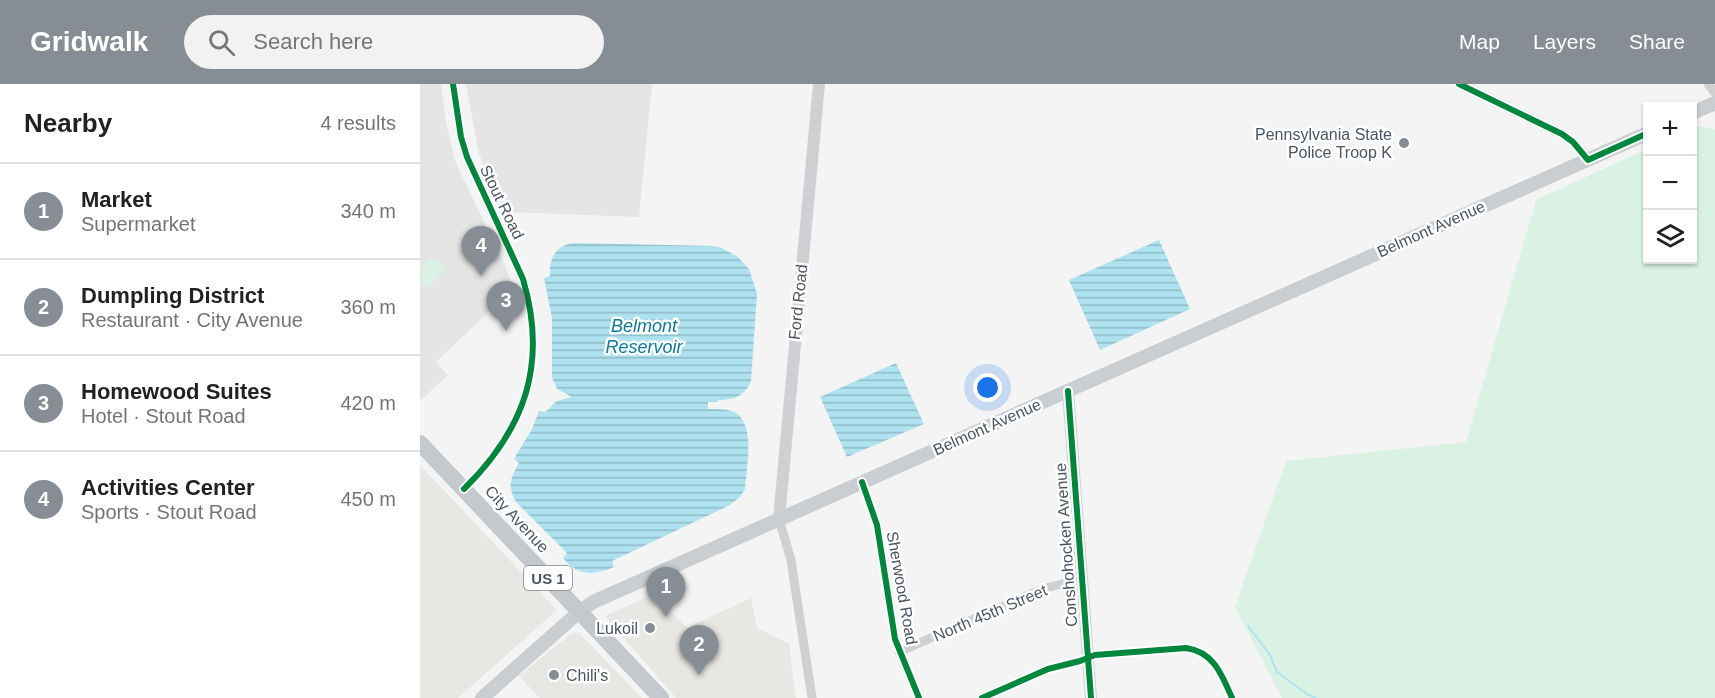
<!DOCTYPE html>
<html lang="en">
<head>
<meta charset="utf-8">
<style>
	:root { --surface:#fff; --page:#f2f2f2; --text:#202124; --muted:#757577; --line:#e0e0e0; --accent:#868d94 }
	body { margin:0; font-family:Helvetica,sans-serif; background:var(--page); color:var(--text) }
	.controls { position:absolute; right:18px; top:18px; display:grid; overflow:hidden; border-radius:0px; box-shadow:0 2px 4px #0004 }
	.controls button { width:54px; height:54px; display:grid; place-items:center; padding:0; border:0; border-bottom:2px solid var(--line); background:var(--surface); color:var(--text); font:30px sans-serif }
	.you { position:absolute; left:568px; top:304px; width:21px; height:21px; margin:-15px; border:4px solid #fff; border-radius:50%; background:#1a73e8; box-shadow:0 0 0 9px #1a73e833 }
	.badge { display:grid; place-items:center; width:39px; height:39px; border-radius:50%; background:var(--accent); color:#fff; font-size:20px; font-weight:700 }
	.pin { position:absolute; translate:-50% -50px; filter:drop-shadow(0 2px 3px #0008) }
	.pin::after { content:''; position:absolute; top:32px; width:21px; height:18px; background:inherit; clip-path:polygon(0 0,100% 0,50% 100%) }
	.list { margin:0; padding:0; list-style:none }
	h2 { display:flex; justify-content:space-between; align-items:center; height:78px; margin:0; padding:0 24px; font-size:26px }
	h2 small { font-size:20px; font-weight:400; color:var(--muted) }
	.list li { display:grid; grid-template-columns:39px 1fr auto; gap:18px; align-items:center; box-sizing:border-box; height:96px; padding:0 24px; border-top:2px solid var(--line) }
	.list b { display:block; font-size:22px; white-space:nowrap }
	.list p { margin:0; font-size:20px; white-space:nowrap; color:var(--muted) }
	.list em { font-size:20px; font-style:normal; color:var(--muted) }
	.icon { flex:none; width:33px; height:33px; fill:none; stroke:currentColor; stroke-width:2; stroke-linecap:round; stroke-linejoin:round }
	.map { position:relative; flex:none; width:1295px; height:614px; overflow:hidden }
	header { display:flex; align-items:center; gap:36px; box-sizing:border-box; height:84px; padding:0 30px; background:var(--accent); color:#fff }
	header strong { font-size:28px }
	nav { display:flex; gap:33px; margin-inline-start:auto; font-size:21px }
	.search { width:420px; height:54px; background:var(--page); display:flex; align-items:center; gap:15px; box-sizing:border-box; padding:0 21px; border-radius:33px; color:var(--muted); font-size:22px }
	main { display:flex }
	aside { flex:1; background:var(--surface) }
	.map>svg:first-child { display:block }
	.commercial { fill:#e8e7e3 }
	.education { fill:#e6e5e6 }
	.grass { fill:#d9f2e3 }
	.water { fill:url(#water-rules) }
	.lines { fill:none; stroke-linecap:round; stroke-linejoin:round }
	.stream { stroke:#aee2f0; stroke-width:2 }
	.trunk-casing { stroke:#b9bec3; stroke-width:16 }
	.minor { stroke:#ced0d2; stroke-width:9 }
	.tertiary { stroke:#ced0d2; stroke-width:10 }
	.secondary { stroke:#ced0d4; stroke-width:12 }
	.primary { stroke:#caced1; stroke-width:14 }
	.trunk { stroke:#c4c9cd; stroke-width:15 }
	.cycleway-casing { stroke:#fff; stroke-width:10 }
	.cycleway { stroke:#00873e; stroke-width:6 }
	.poi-dot { fill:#868d94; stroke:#fff; stroke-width:2 }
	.labels { text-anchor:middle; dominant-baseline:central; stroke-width:5; stroke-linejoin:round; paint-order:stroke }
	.shield { fill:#fff; stroke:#808990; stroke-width:1.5 }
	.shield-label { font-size:15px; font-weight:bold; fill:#4a5661 }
	.poi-label { font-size:16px; fill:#4a5661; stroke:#fff; text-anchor:end }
	.street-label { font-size:16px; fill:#4a5661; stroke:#fff }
	.water-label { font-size:18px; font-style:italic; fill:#0c7c9b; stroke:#fff }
</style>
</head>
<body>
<header>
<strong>Gridwalk</strong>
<div class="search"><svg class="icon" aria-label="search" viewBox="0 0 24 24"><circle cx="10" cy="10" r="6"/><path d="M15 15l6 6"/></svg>Search here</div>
<nav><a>Map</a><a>Layers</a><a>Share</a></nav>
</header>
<main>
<aside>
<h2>Nearby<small>4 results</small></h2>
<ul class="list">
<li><span class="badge">1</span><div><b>Market</b><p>Supermarket</p></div><em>340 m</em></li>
<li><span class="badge">2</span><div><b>Dumpling District</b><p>Restaurant · City Avenue</p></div><em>360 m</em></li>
<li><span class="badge">3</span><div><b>Homewood Suites</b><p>Hotel · Stout Road</p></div><em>420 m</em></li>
<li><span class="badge">4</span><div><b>Activities Center</b><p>Sports · Stout Road</p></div><em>450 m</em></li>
</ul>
</aside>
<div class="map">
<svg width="1295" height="614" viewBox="0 0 1295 614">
	<defs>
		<pattern id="water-rules" width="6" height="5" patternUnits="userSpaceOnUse" patternTransform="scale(1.5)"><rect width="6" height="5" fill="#aee2f0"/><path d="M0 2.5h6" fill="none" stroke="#90bac6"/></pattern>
	</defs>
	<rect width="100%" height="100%" fill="#f4f4f4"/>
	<!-- commercial -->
	<path class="commercial" d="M0,381L137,526L38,614H0Z
		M234,510L268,545L275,540L331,514L337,544L369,560L376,614H256L185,532Z
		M152,549H159L222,614H120L99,592Z"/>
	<!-- education -->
	<path class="education" d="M0,0H21L26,38L35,77L85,182L94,204L16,278L28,291L0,317Z
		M46,0H232L219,133L86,128L64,84L58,65Z"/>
	<!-- grass -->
	<path class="grass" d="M1279,42L1295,45V614H862L815,523L866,377L1046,358L1116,116L1227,65L1228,176H1272L1273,45Z
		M8,175L24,180L20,190L6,205L3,200L1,184L6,181Z"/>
	<!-- water -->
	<path class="water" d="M739,156L770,225L680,266L649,196Z
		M154,159L294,162L302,164L318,173L329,185L337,210L331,297C325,312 314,316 298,316V318H288V325C297,325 308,324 316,329C336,342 326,384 325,405L321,412L310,421L192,477L194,483C173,492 158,492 143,474L147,469L97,419C87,404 90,394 99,379L94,375L112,345L119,327L125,328L137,317L152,313L137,305L132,294V234L124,194L130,192C129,175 135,161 154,159Z
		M476,279L504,340L427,373L400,313Z"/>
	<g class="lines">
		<!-- stream -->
		<path class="stream" d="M828,542L850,571L857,588L887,610L896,614"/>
		<!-- trunk casing -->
		<g class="trunk-casing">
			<path id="trunk" d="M0,359L241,614"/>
		</g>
		<!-- minor -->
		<path class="minor" d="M33,0L41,53L47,73L103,195C128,280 105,345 44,405
			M1288,0L1295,9
			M442,398L457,441L475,555L499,614
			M359,435L371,476L392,614
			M479,568L622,505L662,495
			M562,614L628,585L660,577L675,571L766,564C794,568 802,591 812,614"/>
		<!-- tertiary -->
		<path class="tertiary" d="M1039,0L1142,50L1153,58L1168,76"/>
		<!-- secondary -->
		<path class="secondary" d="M648,307L671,614
			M359,435L399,0"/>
		<!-- primary -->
		<path class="primary" d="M1272,29L1295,19
			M62,614L159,528L173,518L1228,49"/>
		<!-- trunk -->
		<use href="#trunk" class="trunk"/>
		<!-- cycleway casing -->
		<g class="cycleway-casing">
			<path id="cycleway" d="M33,0L41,53L47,73L103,195C128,280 105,345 44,405
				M1039,0L1142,50L1153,58L1168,76L1228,49
				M648,307L671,614
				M442,398L457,441L475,555L499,614
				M562,614L628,585L660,577L675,571L766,564C794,568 802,591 812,614"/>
		</g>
		<!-- cycleway -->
		<use href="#cycleway" class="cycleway"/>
	</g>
	<!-- markers -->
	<g class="poi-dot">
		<circle cx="984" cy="59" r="6"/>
		<circle cx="230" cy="544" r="6"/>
		<circle cx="134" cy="591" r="6"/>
	</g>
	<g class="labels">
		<!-- shield labels -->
		<rect class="shield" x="104" y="482" width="48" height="24" rx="4.5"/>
		<g class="shield-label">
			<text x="128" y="494">US 1</text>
		</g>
		<!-- poi labels -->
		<g class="poi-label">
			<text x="972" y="50">Pennsylvania State<tspan x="972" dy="18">Police Troop K</tspan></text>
			<text x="218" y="544">Lukoil</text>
			<text x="146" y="591" text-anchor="start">Chili's</text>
		</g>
		<!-- street labels -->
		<g class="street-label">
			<text transform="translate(82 118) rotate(64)">Stout Road</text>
			<text transform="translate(1011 145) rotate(-24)">Belmont Avenue</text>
			<text transform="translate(378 218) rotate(-84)">Ford Road</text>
			<text transform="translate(567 343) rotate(-24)">Belmont Avenue</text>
			<text transform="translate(97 435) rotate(47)">City Avenue</text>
			<text transform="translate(646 461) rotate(-94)">Conshohocken Avenue</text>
			<text transform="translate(482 504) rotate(80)">Sherwood Road</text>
			<text transform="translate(570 529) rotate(-23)">North 45th Street</text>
		</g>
		<!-- water labels -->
		<g class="water-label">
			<text x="224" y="242">Belmont<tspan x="224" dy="21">Reservoir</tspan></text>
		</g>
	</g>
</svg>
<div class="controls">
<button>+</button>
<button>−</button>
<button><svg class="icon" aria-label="layers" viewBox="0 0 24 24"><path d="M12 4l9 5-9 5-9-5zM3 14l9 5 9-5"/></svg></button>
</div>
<div class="you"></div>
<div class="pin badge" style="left:246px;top:533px">1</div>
<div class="pin badge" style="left:279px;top:591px">2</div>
<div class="pin badge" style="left:86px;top:247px">3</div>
<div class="pin badge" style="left:61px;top:192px">4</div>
</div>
</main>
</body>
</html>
